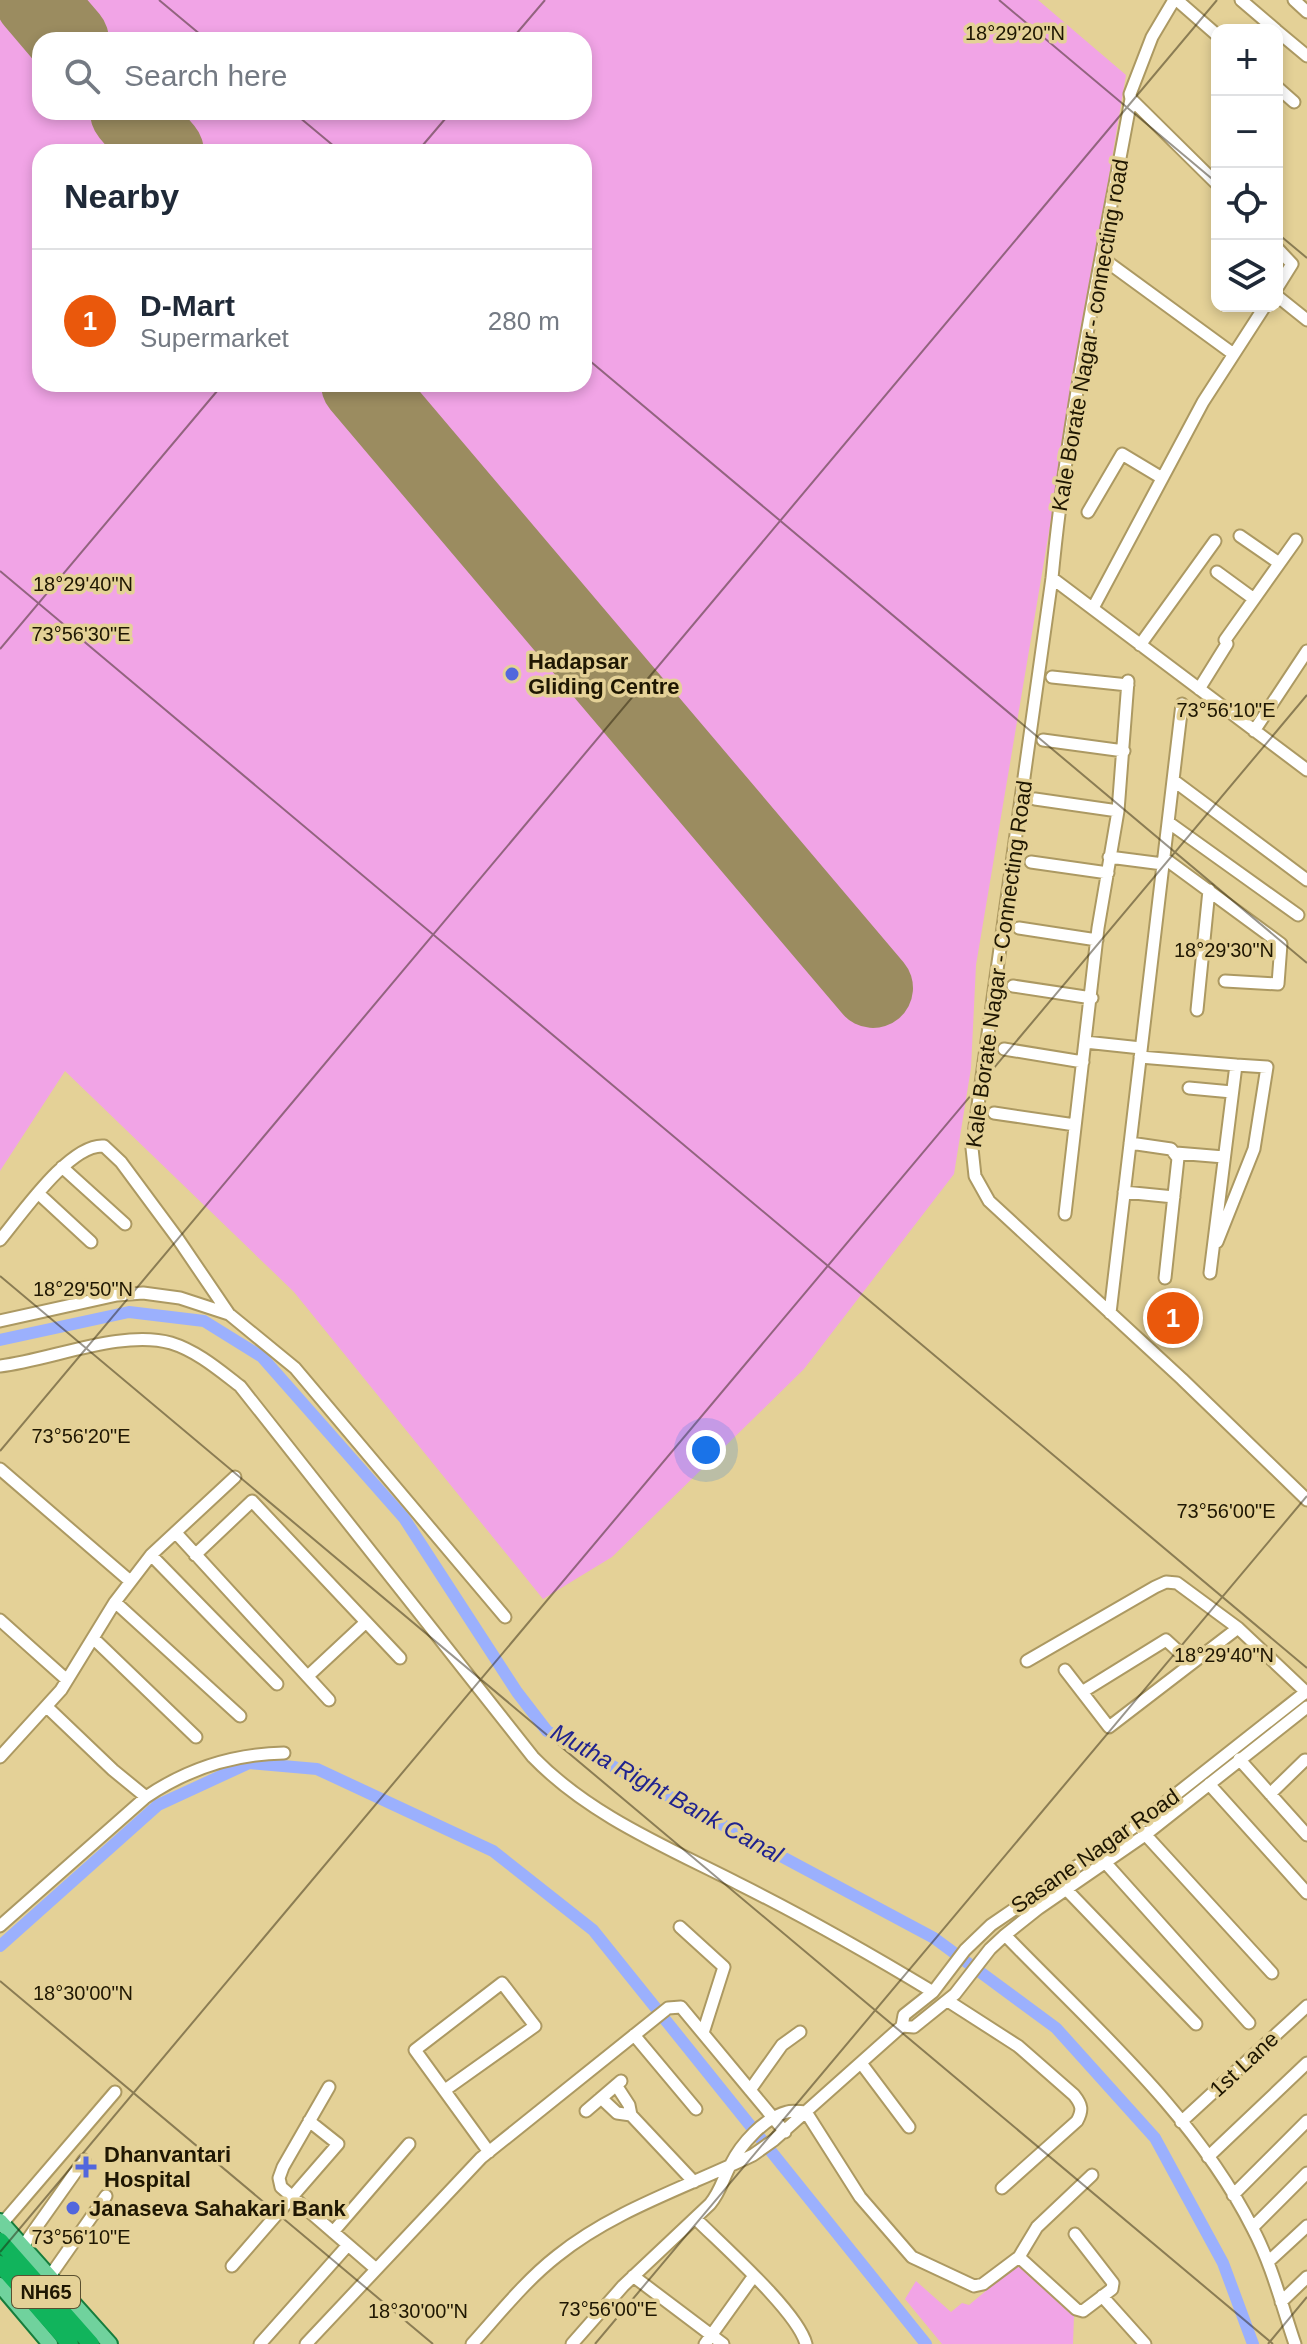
<!DOCTYPE html>
<html lang="en">
<head>
<meta charset="utf-8">
<style>
	:root { --surface:#fff; --page:#f6f6f7; --text:#1f2937; --muted:#747a83; --line:#e0e1e3; --accent:#ea580c }
	body { margin:0; font-family:Arial,sans-serif; background:var(--page); color:var(--text) }
	.controls { position:absolute; right:24px; top:24px; display:grid; overflow:hidden; border-radius:16px; box-shadow:0 4px 12px #0003 }
	.controls button { width:72px; height:72px; display:grid; place-items:center; padding:0; border:0; border-bottom:2px solid var(--line); background:var(--surface); color:var(--text); font:40px sans-serif }
	.you { position:absolute; left:706px; top:1450px; width:28px; height:28px; margin:-20px; border:6px solid #fff; border-radius:50%; background:#1a73e8; box-shadow:0 0 0 12px #1a73e833 }
	.badge { display:grid; place-items:center; width:52px; height:52px; border-radius:50%; background:var(--accent); color:#fff; font-size:26px; font-weight:700 }
	.pin { position:absolute; translate:-50% -50%; border:4px solid #fff; box-shadow:0 2px 8px #0006 }
	.list { margin:0; padding:0; list-style:none }
	h2 { display:flex; justify-content:space-between; align-items:center; height:104px; margin:0; padding:0 32px; font-size:34px }
	h2 small { font-size:26px; font-weight:400; color:var(--muted) }
	.list li { display:grid; grid-template-columns:52px 1fr auto; gap:24px; align-items:center; box-sizing:border-box; height:144px; padding:0 32px; border-top:2px solid var(--line) }
	.list b { display:block; font-size:30px; white-space:nowrap }
	.list p { margin:0; font-size:26px; white-space:nowrap; color:var(--muted) }
	.list em { font-size:26px; font-style:normal; color:var(--muted) }
	.icon { flex:none; width:44px; height:44px; fill:none; stroke:currentColor; stroke-width:2; stroke-linecap:round; stroke-linejoin:round }
	.map { position:relative; flex:none; width:1307px; height:2344px; overflow:hidden }
	.search { position:absolute; background:var(--surface); box-shadow:0 4px 12px #0003; left:32px; top:32px; width:560px; height:88px; display:flex; align-items:center; gap:20px; box-sizing:border-box; padding:0 28px; border-radius:24px; color:var(--muted); font-size:30px }
	.panel { position:absolute; background:var(--surface); box-shadow:0 4px 12px #0003; left:32px; top:144px; width:560px; height:248px; border-radius:24px }
	.map>svg:first-child { display:block }
	.green { fill:#f1a4e6; fill-rule:evenodd }
	.lines { fill:none; stroke-linecap:round; stroke-linejoin:round }
	.canal { stroke:#9bb0fd; stroke-width:12 }
	.runway { stroke:#9b8c60; stroke-width:80 }
	.minor-casing { stroke:#ac9962; stroke-width:15 }
	.major-casing { stroke:#167d3c; stroke-width:18 }
	.highway-casing { stroke:#167d3c; stroke-width:20 }
	.minor { stroke:#fff; stroke-width:11 }
	.major { stroke:#70d29d; stroke-width:14 }
	.highway { stroke:#11b45c; stroke-width:16 }
	.ticks { fill:none; stroke:#1f1702; stroke-width:2; stroke-opacity:0.45 }
	.poi-dot { fill:#5267dd; stroke:#e4d197; stroke-width:3 }
	.labels { text-anchor:middle; dominant-baseline:central; stroke-width:7; stroke-linejoin:round; paint-order:stroke }
	.shield { fill:#e4d197; stroke:#5a4f2f; stroke-width:2 }
	.shield-label { font-size:20px; font-weight:bold; fill:#1f1702 }
	.street-label { font-size:22px; fill:#1f1702; stroke:#e4d197 }
	.poi-label { font-size:22px; font-weight:bold; fill:#1f1702; stroke:#e4d197; text-anchor:start }
	.water-label { font-size:24px; font-style:italic; fill:#20238f; stroke:#e4d197 }
	.ticks-label { font-size:20px; text-anchor:middle; fill:#1f1702; stroke:#e4d197; stroke-width:7; stroke-linejoin:round; paint-order:stroke }
</style>
</head>
<body>
<div class="map">
<svg width="1307" height="2344" viewBox="0 0 1307 2344">
	<rect width="100%" height="100%" fill="#e4d197"/>
	<!-- green -->
	<path class="green" d="M0,0H1038L1126,75L976,965L971,1068L954,1174L804,1369L612,1557L543,1599L294,1292L65,1071L0,1171ZM40,40H584V112H40ZM40,152H584V384H40Z
		M1017,2265H1021L1074,2315L1073,2344H942L905,2299L916,2281L951,2312L962,2303L969,2305Z"/>
	<g class="lines">
		<!-- canal -->
		<path class="canal" d="M0,1340L129,1312L204,1321L262,1357L404,1518L517,1692L547,1731L934,1938L1056,2028L1155,2138L1223,2263L1253,2344
			M0,1946L158,1805L249,1763L317,1769L493,1851L593,1930L926,2344"/>
		<!-- runway -->
		<path class="runway" d="M35,0L69,40
			M130,112L164,152
			M361,384L873,988"/>
		<!-- minor casing -->
		<g class="minor-casing">
			<path id="minor" d="M1174,0L1152,37L1130,94L1131,99C1102,258 1067,417 1052,578L972,1148L975,1176L989,1201L1182,1379L1307,1500
				M1177,0L1217,35
				M1241,0L1276,30
				M1294,0L1307,12
				M1277,31L1307,56
				M1277,87L1294,102
				M1131,99L1217,184
				M1277,248L1292,264L1277,288
				M1102,258L1232,353
				M1277,296L1307,320
				M1088,512L1122,454L1162,478
				M1240,536L1279,563
				M1217,572L1254,599
				M1052,578L1307,770
				M1093,608L1203,402L1265,306
				M1140,645L1215,541
				M1052,677L1128,685
				M1199,689L1227,644L1225,640L1296,540
				M1254,731L1307,651
				M1043,740L1124,751
				M1173,780L1307,880
				M1035,799L1118,811
				M1168,822L1298,915
				M1109,857L1163,864
				M1164,858L1281,944L1278,984L1225,981
				M1031,862L1108,873
				M1019,928L1097,940
				M1013,986L1092,998
				M1197,1010L1209,890
				M1085,1042L1141,1048
				M1004,1049L1083,1062
				M1140,1057L1236,1065L1210,1273
				M1189,1088L1232,1092
				M994,1113L1075,1125
				M1130,1143L1171,1149L1178,1158L1165,1278
				M1176,1153L1224,1157
				M62,1167L125,1224
				M1124,1192L1174,1197
				M39,1194L91,1242
				M1065,1214L1098,928L1118,811L1128,681
				M0,1240C21,1215 70,1143 104,1146L121,1162L178,1239L229,1314
				M1217,1242L1254,1149L1267,1067L1236,1065
				M1110,1313L1182,704
				M0,1321L117,1295L143,1293L180,1298L229,1314L295,1368L505,1617
				M0,1366C51,1360 122,1329 171,1343C197,1351 219,1370 240,1386L533,1757C590,1816 669,1848 741,1885C807,1918 870,1954 933,1992
				M0,1469L130,1581
				M176,1533L329,1700
				M151,1555L277,1684
				M195,1555L252,1501L400,1658
				M115,1602L240,1716
				M0,1620L67,1680
				M93,1638L196,1737
				M1027,1661L1155,1587L1166,1582L1177,1583L1238,1628L1307,1693
				M1065,1670L1109,1727L1238,1628
				M308,1676L366,1622
				M1082,1692L1166,1640L1191,1663
				M47,1707L113,1770L146,1797
				M0,1757L61,1690L115,1602L151,1555L235,1477
				M1239,1759L1307,1835
				M1209,1784L1307,1893
				M1270,1794L1305,1760
				M1143,1832L1272,1973
				M1103,1860L1249,2023
				M1063,1886L1196,2024
				M0,1926L146,1797C187,1769 234,1754 284,1753
				M680,1927L724,1967L703,2033
				M1005,1935C1093,2026 1195,2114 1253,2229C1272,2265 1282,2306 1295,2344
				M948,2001L1018,2046L1074,2095C1082,2105 1083,2110 1077,2121L1002,2188
				M902,2026L914,2027L955,1994L990,1949L1005,1935L1039,1908L1145,1835L1307,1707
				M634,2035L696,2109
				M861,2063L909,2127
				M616,2085L629,2105L631,2115L694,2182
				M329,2087L283,2167L279,2178L281,2187L376,2269
				M445,2090L535,2026L502,1983L415,2050L489,2152
				M750,2090L782,2045L800,2032
				M601,2098L617,2113L631,2115
				M586,2111L621,2081
				M806,2112L860,2197L912,2257L974,2286L983,2284L1019,2257L1076,2309L1083,2311L1112,2289L1113,2283L1075,2234
				M1181,2122L1307,2006
				M1208,2157L1307,2063
				M1233,2195L1307,2121
				M696,2219C722,2245 798,2312 806,2344
				M0,2226L115,2092
				M1253,2227L1307,2173
				M333,2232L409,2144
				M23,2246L84,2160
				M1019,2257L1037,2227L1092,2175
				M1268,2262L1307,2226
				M232,2266L338,2144L309,2121
				M50,2276L106,2196
				M633,2276L723,2344
				M1102,2296L1145,2344
				M1281,2302L1307,2277
				M260,2344L348,2245
				M306,2344L481,2158L668,2008L681,2007L785,2132
				M472,2344C499,2314 525,2281 557,2256C614,2210 687,2187 753,2155L774,2140L902,2026L904,2015L933,1992L965,1950L991,1925L1137,1825L1307,1691
				M572,2344L623,2286L710,2204C721,2191 723,2178 731,2164C741,2144 764,2118 787,2112C793,2110 800,2112 806,2112
				M705,2344L753,2277"/>
		</g>
		<!-- major casing -->
		<g class="major-casing">
			<path id="major" d="M0,2221L110,2344
				M0,2285L50,2344"/>
		</g>
		<!-- highway casing -->
		<g class="highway-casing">
			<path id="highway" d="M0,2241L91,2344
				M0,2264L70,2344"/>
		</g>
		<!-- minor -->
		<use href="#minor" class="minor"/>
		<!-- major -->
		<use href="#major" class="major"/>
		<!-- highway -->
		<use href="#highway" class="highway"/>
	</g>
	<!-- ticks -->
	<path class="ticks" d="M159,0L207,40M999,0L1217,183M511,40L545,0M293,112L341,152M417,152L451,112M1277,233L1307,258M584,356L1307,963M0,571L1307,1668M0,649L223,384M0,1276L1273,2344M0,1451L1217,0M0,1981L433,2344M0,2252L1307,695M595,2344L1307,1496M1268,2344L1307,2297"/>
	<!-- markers -->
	<g class="poi-dot">
		<circle cx="512" cy="674" r="8"/>
		<path d="M82 2155h8v8h8v8h-8v8h-8v-8h-8v-8h8z"/>
		<circle cx="73" cy="2208" r="8"/>
	</g>
	<g class="labels">
		<!-- shield labels -->
		<rect class="shield" x="12" y="2276" width="68" height="32" rx="6"/>
		<g class="shield-label">
			<text x="46" y="2292">NH65</text>
		</g>
		<!-- street labels -->
		<g class="street-label">
			<text transform="translate(1090 335) rotate(-80)">Kale Borate Nagar - connecting road</text>
			<text transform="translate(999 964) rotate(-82)">Kale Borate Nagar - Connecting Road</text>
			<text transform="translate(1095 1851) rotate(-35)">Sasane Nagar Road</text>
			<text transform="translate(1244 2064) rotate(-43)">1st Lane</text>
		</g>
		<!-- poi labels -->
		<g class="poi-label">
			<text x="528" y="661">Hadapsar<tspan x="528" dy="25">Gliding Centre</tspan></text>
			<text x="104" y="2154">Dhanvantari<tspan x="104" dy="25">Hospital</tspan></text>
			<text x="89" y="2208">Janaseva Sahakari Bank</text>
		</g>
		<!-- water labels -->
		<g class="water-label">
			<text transform="translate(667 1793) rotate(29)">Mutha Right Bank Canal</text>
		</g>
	</g>
	<g class="ticks-label">
		<text x="1015" y="40">18°29'20"N</text>
		<text x="83" y="591">18°29'40"N</text>
		<text x="81" y="641">73°56'30"E</text>
		<text x="1226" y="717">73°56'10"E</text>
		<text x="1224" y="957">18°29'30"N</text>
		<text x="83" y="1296">18°29'50"N</text>
		<text x="81" y="1443">73°56'20"E</text>
		<text x="1226" y="1518">73°56'00"E</text>
		<text x="1224" y="1662">18°29'40"N</text>
		<text x="83" y="2000">18°30'00"N</text>
		<text x="81" y="2244">73°56'10"E</text>
		<text x="608" y="2316">73°56'00"E</text>
		<text x="418" y="2318">18°30'00"N</text>
	</g>
</svg>
<div class="controls">
<button>+</button>
<button>−</button>
<button><svg class="icon" aria-label="locate" viewBox="0 0 24 24"><circle cx="12" cy="12" r="6"/><path d="M12 2v4M12 18v4M2 12h4M18 12h4"/></svg></button>
<button><svg class="icon" aria-label="layers" viewBox="0 0 24 24"><path d="M12 4l9 5-9 5-9-5zM3 14l9 5 9-5"/></svg></button>
</div>
<div class="you"></div>
<div class="pin badge" style="left:1173px;top:1318px">1</div>
<div class="search"><svg class="icon" aria-label="search" viewBox="0 0 24 24"><circle cx="10" cy="10" r="6"/><path d="M15 15l6 6"/></svg>Search here</div>
<section class="panel">
<h2>Nearby<small></small></h2>
<ul class="list">
<li><span class="badge">1</span><div><b>D-Mart</b><p>Supermarket</p></div><em>280 m</em></li>
</ul>
</section>
</div>
</body>
</html>
